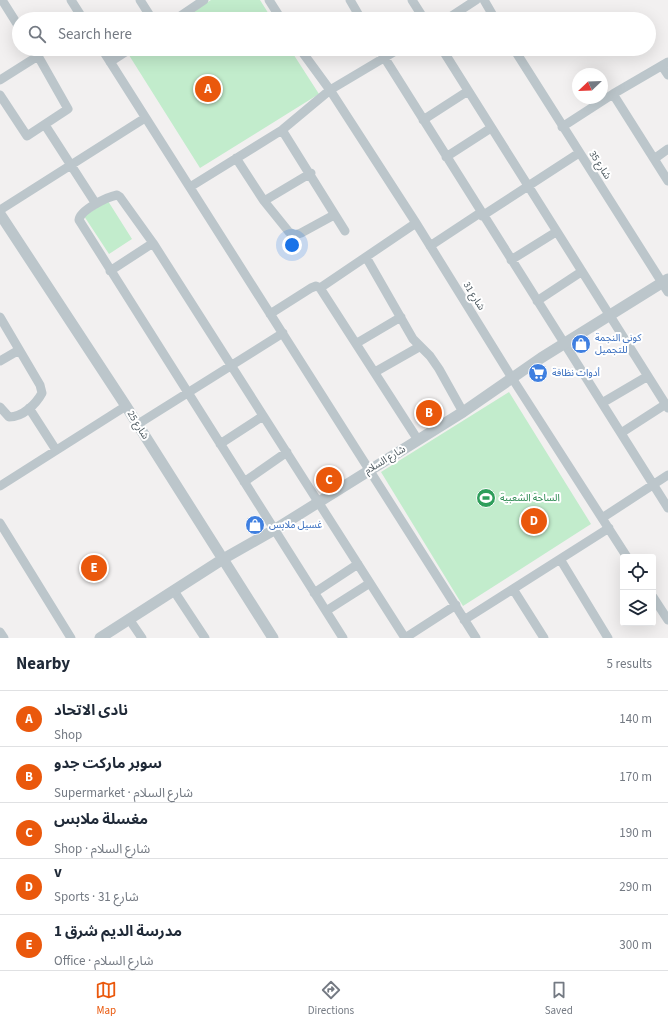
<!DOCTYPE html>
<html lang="en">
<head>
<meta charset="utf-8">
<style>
	:root { --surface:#fff; --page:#f2f2f3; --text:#1f2937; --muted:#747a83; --line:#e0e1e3; --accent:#ea580c }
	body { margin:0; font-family:"Source Sans 3","Noto Sans Arabic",sans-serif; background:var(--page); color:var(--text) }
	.controls { position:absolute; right:12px; bottom:12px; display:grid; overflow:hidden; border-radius:4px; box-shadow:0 4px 16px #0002 }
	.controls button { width:36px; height:36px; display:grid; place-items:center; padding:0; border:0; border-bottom:1px solid var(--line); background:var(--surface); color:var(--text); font:20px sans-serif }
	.compass { position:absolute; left:572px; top:68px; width:36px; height:36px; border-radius:50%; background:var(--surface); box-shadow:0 4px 16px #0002; rotate:247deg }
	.you { position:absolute; left:292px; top:245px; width:14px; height:14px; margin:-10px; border:3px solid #fff; border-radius:50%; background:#1a73e8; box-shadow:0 0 0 6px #1a73e833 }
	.badge { display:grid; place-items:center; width:26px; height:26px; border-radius:50%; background:var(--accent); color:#fff; font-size:13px; font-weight:700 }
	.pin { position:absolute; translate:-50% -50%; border:2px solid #fff; box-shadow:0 1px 4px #0006 }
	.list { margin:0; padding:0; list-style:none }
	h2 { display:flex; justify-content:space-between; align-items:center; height:52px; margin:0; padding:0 16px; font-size:17px }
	h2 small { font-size:13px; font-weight:400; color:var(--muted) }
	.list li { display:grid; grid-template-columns:26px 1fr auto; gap:12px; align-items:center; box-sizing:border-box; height:56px; padding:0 16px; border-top:1px solid var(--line) }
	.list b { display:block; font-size:15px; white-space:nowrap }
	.list p { margin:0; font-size:13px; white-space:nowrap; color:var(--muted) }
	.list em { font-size:13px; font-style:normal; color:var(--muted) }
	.icon { flex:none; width:22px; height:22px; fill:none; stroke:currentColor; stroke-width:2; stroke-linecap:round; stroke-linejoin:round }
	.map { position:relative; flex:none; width:668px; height:638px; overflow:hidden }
	.search { position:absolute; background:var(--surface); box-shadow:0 4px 16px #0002; left:12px; right:12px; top:12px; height:44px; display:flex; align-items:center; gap:10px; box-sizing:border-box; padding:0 14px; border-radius:22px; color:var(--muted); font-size:15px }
	.sheet { height:332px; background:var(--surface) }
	nav { display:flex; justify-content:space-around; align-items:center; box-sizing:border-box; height:56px; border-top:1px solid var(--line); background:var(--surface); font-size:11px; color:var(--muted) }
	nav a { display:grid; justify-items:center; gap:2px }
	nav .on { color:var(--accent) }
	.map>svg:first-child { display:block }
	.green { fill:#c2eccc }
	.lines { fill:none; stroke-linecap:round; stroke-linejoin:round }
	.minor { stroke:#bcc6cb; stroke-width:9 }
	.tertiary { stroke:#bcc6cb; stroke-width:11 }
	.labels { text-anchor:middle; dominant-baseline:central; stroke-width:4; stroke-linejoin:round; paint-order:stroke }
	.street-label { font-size:10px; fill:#49555c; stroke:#fff }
	.shop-label { font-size:10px; fill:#366cbe; stroke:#fff; text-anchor:start }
	.leisure-label { font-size:10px; fill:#27864d; stroke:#fff; text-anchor:start }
</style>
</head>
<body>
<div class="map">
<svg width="668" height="638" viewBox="0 0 668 638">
	<rect width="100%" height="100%" fill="#f2f0f0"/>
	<!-- green -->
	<path class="green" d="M211,0H260L272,19H180Z
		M132,49H290L319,94L200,168L127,52Z
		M108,201L132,239L109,254L84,216Z
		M509,392L591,524L463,606L381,472Z"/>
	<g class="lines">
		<!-- minor -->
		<path class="minor" d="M2,0L19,27
			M71,0L83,19
			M140,0L152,19
			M269,0L281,19
			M350,0L361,19
			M412,0L424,19
			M484,0L495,19
			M176,19L204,0
			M447,19L476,0
			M102,49L476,638
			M300,49L330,90L416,223L512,378L627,557
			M379,49L668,508
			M442,49L668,408
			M514,49L668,292
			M110,62L130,49
			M662,66L668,75
			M0,80L38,56L68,109L27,136L0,95
			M613,94L668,181
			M423,120L468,91
			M45,125L96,204
			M562,127L613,94L668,62
			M282,130L345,231
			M446,157L491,128
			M236,158L264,201L289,232L295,235L301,233L334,215
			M654,159L668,149
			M190,187L282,130L330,90L399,49
			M264,201L311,173
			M0,210L145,118
			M482,216L579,153
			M430,246L480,213
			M366,257L413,339L430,356L439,369L463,412
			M511,260L556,232
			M110,271L153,243
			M320,288L416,223
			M537,301L581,272
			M270,314L311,288L316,286L320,288L418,440
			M0,317L40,385L42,393C36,404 23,417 9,417L0,407
			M357,343L401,317
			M0,361L19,350
			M375,372L419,347
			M602,403L648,376
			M29,408L56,450
			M138,424L283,333
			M621,433L666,404
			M220,444L263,416
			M244,482L287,452
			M0,486L126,406
			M602,518L668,475
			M0,523L71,638
			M560,559L608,638
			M513,589L544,638
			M174,591L205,638
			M314,593L358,564
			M653,597L668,620
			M326,611L370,583
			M129,619L142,638
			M464,620L609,528
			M0,632L4,638
			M343,638L79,220C80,210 107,197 117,195L120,197L153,243L405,638
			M405,638L456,605"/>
		<!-- tertiary -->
		<path class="tertiary" d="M0,214L126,406L273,638
			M100,638L223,559L274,530L463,412L541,358L668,279"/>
	</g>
	<!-- icons -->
	<defs>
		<g id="shop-disc" transform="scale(1)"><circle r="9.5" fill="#3f7fe0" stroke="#fff"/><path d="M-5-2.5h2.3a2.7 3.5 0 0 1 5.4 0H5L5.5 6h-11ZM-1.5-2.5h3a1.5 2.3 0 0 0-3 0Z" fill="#fff"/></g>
		<g id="supermarket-disc" transform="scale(1)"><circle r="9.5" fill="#3f7fe0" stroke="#fff"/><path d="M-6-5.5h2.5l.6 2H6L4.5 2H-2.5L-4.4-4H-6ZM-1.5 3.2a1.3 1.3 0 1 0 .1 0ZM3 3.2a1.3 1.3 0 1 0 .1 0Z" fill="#fff"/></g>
		<g id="stadium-disc" transform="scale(1)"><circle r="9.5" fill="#2e9e5b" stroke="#fff"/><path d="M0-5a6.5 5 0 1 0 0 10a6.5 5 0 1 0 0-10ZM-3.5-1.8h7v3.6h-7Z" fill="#fff"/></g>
	</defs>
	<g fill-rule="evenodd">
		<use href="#shop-disc" x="581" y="344"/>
		<use href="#supermarket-disc" x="538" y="373"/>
		<use href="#stadium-disc" x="486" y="498"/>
		<use href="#shop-disc" x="255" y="525"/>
	</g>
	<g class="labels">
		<!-- street labels -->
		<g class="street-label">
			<text transform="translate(600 165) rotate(57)">شارع 35</text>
			<text transform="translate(474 296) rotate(58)">شارع 31</text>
			<text transform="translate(138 425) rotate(58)">شارع 25</text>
			<text transform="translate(385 460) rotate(-31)">شارع السلام</text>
		</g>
		<!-- shop labels -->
		<g class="shop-label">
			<text x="595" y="338">كوني النجمة<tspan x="595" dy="12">للتجميل</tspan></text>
			<text x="552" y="373">أدوات نظافة</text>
			<text x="269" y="525">غسيل ملابس</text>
		</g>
		<!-- leisure labels -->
		<g class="leisure-label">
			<text x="500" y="498">الساحة الشعبية</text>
		</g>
	</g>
</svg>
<div class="controls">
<button><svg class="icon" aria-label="locate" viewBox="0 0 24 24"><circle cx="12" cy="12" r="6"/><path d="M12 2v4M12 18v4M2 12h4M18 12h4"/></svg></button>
<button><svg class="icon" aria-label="layers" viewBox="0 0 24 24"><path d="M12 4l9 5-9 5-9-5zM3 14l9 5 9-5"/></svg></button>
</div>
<svg class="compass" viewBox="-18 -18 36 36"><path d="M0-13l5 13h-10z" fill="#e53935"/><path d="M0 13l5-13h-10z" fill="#747a83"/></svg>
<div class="you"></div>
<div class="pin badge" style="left:208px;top:89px">A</div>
<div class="pin badge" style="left:429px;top:413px">B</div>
<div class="pin badge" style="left:329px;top:480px">C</div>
<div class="pin badge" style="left:534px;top:521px">D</div>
<div class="pin badge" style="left:94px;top:568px">E</div>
<div class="search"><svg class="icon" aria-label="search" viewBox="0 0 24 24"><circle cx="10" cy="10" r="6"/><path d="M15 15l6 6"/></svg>Search here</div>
</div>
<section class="sheet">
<h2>Nearby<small>5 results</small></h2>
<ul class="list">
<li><span class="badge">A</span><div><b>نادى الاتحاد</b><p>Shop</p></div><em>140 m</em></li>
<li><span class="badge">B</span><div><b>سوبر ماركت جدو</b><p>Supermarket · شارع السلام</p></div><em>170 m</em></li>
<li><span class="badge">C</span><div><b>مغسلة ملابس</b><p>Shop · شارع السلام</p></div><em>190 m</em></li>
<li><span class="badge">D</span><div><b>v</b><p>Sports · شارع 31</p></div><em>290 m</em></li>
<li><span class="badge">E</span><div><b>مدرسة الديم شرق 1</b><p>Office · شارع السلام</p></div><em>300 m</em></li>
</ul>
</section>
<nav>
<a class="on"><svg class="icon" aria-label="map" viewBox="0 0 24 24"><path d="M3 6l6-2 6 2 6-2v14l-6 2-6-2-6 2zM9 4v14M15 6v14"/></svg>Map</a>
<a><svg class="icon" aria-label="directions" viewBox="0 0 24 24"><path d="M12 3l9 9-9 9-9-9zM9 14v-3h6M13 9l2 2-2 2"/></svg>Directions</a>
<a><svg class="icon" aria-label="saved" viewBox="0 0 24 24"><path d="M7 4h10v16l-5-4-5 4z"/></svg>Saved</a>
</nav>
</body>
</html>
